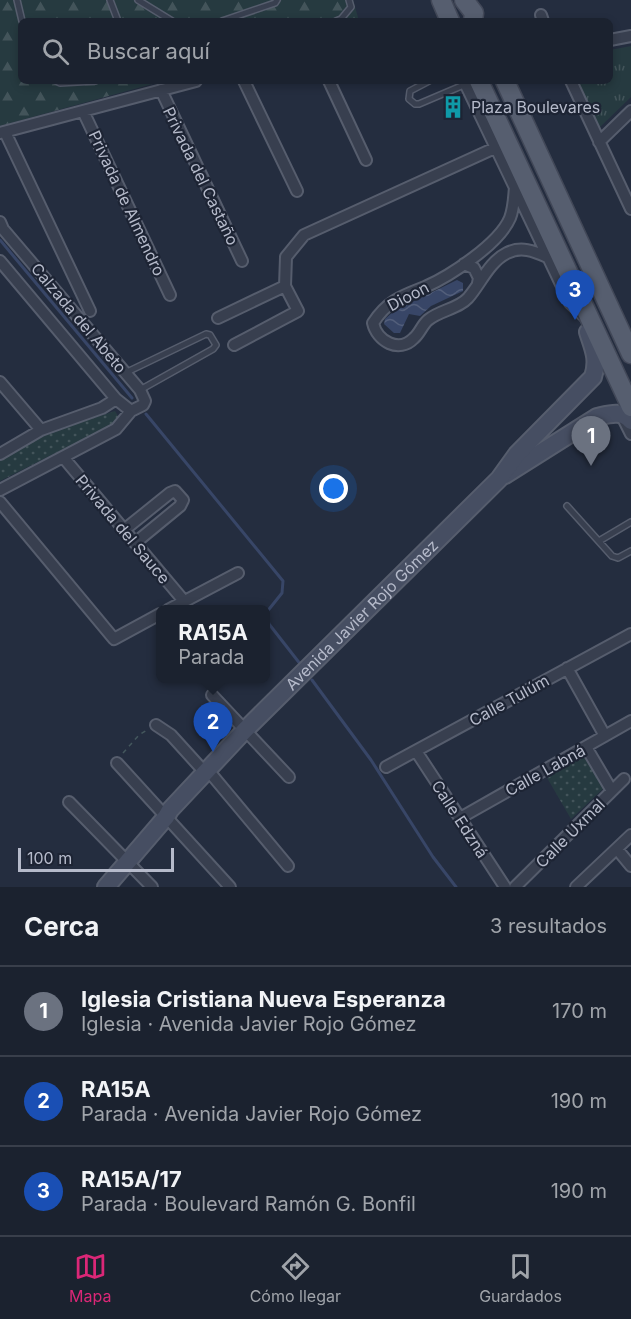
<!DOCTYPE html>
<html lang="es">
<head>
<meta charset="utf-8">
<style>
	:root { --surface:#1b222f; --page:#282f3b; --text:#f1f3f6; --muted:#a0a4aa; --line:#393f4b; --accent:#db2777 }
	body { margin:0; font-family:Inter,sans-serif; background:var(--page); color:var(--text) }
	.scale { position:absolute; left:18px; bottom:15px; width:156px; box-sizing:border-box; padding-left:6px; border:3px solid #b5baca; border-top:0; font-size:16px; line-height:21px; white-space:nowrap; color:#b5baca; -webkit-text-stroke:4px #1d2434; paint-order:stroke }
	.you { position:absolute; left:334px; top:489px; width:21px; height:21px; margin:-15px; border:4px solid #fff; border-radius:50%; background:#1a73e8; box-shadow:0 0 0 9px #1a73e833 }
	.badge { display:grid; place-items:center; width:39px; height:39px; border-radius:50%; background:var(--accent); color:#fff; font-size:20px; font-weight:700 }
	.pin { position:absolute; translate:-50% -50px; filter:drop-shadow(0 2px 3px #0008) }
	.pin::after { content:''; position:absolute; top:32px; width:21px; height:18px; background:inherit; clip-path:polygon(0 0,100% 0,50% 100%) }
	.popup { position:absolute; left:156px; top:605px; width:114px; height:78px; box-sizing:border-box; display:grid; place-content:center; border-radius:9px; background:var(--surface); filter:drop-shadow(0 2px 4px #0005); font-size:20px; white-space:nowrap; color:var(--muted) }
	.popup b { font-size:22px; color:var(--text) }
	.popup::after { content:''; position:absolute; left:50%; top:100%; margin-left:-12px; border:12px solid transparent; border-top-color:var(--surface) }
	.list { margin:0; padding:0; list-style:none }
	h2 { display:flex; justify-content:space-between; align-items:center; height:78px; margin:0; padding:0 24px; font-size:26px }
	h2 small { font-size:20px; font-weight:400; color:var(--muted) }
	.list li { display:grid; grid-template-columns:39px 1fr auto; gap:18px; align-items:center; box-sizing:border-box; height:90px; padding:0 24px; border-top:2px solid var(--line) }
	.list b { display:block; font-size:22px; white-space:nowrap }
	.list p { margin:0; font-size:20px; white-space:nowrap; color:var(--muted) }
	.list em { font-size:20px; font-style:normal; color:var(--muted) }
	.icon { flex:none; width:33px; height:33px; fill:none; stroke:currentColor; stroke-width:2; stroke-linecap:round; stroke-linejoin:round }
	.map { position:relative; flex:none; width:631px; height:887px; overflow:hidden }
	.search { position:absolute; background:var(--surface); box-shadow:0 3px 9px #0003; left:18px; right:18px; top:18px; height:66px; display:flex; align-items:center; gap:15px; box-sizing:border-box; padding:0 21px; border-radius:9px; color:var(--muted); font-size:22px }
	.sheet { height:348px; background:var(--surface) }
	nav { display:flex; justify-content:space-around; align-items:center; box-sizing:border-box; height:84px; border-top:2px solid var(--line); background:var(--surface); font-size:16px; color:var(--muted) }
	nav a { display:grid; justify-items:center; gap:3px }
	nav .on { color:var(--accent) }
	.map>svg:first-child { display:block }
	.forest { fill:url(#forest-firs) }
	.park { fill:url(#park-tufts) }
	.garden { fill:url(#garden-dots) }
	.water { fill:url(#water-waves) }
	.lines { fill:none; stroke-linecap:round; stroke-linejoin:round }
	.stream { stroke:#384667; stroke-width:3 }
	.lane-casing { stroke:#565d6d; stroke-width:8 }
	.street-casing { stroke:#565d6d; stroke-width:14 }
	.secondary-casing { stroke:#565d6d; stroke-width:20 }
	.primary-casing { stroke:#424858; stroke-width:21 }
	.path { stroke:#44575d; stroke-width:1.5; stroke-dasharray:4.5 4.5; stroke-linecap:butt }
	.lane { stroke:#383f4f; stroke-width:5 }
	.street { stroke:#383f4f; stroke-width:10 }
	.secondary { stroke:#464e62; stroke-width:16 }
	.primary { stroke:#565e6f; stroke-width:18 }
	.labels { text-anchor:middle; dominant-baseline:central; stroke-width:4.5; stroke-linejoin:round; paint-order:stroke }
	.poi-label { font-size:16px; fill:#b5baca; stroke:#1d2434; text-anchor:start }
	.street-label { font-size:16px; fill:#b5baca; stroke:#1d2434 }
</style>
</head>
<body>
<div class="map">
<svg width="631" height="887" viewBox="0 0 631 887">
	<defs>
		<pattern id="forest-firs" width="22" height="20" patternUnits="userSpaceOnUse" patternTransform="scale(1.5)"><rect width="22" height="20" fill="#263a40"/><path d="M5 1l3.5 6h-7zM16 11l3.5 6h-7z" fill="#43545a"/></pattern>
		<pattern id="park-tufts" width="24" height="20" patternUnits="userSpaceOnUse" patternTransform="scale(1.5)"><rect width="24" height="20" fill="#263a40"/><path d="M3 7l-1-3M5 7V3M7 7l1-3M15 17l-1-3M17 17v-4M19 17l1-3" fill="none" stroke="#43545a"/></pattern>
		<pattern id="garden-dots" width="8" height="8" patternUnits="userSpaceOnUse" patternTransform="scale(1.5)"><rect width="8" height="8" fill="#263a40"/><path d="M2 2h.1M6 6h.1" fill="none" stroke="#43545a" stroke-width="1.8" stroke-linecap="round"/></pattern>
		<pattern id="water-waves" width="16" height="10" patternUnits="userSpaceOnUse" patternTransform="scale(1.5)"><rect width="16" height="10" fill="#384667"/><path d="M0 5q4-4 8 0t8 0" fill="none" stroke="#535f7b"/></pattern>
	</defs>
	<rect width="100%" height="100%" fill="#242d3f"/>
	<!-- forest -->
	<path class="forest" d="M0,0H353L359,21H21V81H163L0,126Z"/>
	<!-- park -->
	<path class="park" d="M631,46V97L598,129L576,81H610V50Z"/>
	<!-- garden -->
	<path class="garden" d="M115,411L119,418L113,424L0,481V460L51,432Z
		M585,754L604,788L571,819L546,776Z"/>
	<!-- water -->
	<path class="water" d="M457,280L463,283V291L431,306L420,316L409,314L400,333H394L384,324L385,319L394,311Z"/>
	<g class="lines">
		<!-- stream -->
		<path class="stream" d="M0,240L132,398
			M146,414L283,581L282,593L266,613L269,624L301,665
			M312,680L371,760L433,857L456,887"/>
		<!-- lane casing -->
		<g class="lane-casing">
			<path id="lane" d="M17,0L22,21
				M110,0L118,21
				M138,0L172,21
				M222,21L275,3L277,0
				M336,21L341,19L351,7L349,0
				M56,81L60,83L95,81
				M429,81L410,91L409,99L415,104H419L466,84
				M125,373L206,334L210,335L216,345L213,349L140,390
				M567,506L612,556L618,558L631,551
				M599,541L631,522"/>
		</g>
		<!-- street casing -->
		<g class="street-casing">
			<path id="street" d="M541,15L543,21
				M610,40L631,36
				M244,81L297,191
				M329,81L366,160
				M464,81L570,303L586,318
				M571,81L631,209
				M161,90L242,261
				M83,111L170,295
				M5,132L90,311
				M0,133L196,81
				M599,142L631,111
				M515,187C514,197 514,208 510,218C499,244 450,276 425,287C402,296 387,301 373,323C377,341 399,354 414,338C420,333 422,325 428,320C440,310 458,309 468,298C481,283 489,262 507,253C521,246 534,251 547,257
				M0,222L3,229L140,390L145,401L143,405L131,411L116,429L0,490
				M0,261L116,399L131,411
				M464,264L474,268L479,278L478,283
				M218,318L285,286
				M234,345L298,311L285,286L286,257L304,235L508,142
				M0,382L41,430
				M623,418L631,434
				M0,454L41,430L102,408L116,399
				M63,457L184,601
				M0,502L114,639L160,614
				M124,530L170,493L175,491L183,500L180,506L135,543
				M168,610L238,573
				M567,668L605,736
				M212,695L289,777
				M156,725L171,735L200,767L207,769L288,866
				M586,747L612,791
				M416,751L505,887
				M117,763L230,887
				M386,767L631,634
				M69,802L152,887
				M460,818L631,721
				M617,849L631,866
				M515,887L624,779
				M576,887L631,835"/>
		</g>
		<!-- secondary casing -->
		<g class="secondary-casing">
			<g id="secondary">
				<path d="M505,475L597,417C610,414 622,410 631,421"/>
				<path id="s1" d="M106,887L166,817L170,810L245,730L499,479L517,454L593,377C599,359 593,348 588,332"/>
			</g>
		</g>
		<!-- primary casing -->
		<g class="primary-casing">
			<path id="primary" d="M441,0L450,21
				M464,0L474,13L473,21
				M479,81L631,407
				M505,81L631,354"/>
		</g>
		<!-- path -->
		<path class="path" d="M123,753L139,735L147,730"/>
		<!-- lane -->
		<use href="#lane" class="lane"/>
		<!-- street -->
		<use href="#street" class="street"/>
		<!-- secondary -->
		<use href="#secondary" class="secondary"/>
		<!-- primary -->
		<use href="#primary" class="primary"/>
	</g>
	<!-- icons -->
	<defs>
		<g id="building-bare" transform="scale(1.8)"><path d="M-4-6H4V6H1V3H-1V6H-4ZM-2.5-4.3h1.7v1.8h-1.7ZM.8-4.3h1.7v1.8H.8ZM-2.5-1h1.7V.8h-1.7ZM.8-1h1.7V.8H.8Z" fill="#0f9aa8" stroke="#1d2434" stroke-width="2.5" paint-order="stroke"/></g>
	</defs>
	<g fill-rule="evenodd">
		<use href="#building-bare" x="453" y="107"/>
	</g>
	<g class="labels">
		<!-- poi labels -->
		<g class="poi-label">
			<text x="471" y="107">Plaza Boulevares</text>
		</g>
		<!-- street labels -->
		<g class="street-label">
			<text transform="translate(201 176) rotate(64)">Privada del Castaño</text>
			<text transform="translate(127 203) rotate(65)">Privada de Almendro</text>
			<text transform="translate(408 296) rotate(-28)">Dioon</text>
			<text transform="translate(79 318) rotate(50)">Calzada del Abeto</text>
			<text transform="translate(123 529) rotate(50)">Privada del Sauce</text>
			<text stroke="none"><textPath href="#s1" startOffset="374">Avenida Javier Rojo Gómez</textPath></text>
			<text transform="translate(509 700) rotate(-29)">Calle Tulúm</text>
			<text transform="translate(545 770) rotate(-29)">Calle Labná</text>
			<text transform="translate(460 819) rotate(57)">Calle Edzná</text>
			<text transform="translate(570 833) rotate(-45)">Calle Uxmal</text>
		</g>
	</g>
</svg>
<div class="scale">100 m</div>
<div class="you"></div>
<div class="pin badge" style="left:591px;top:466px;background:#6b7280">1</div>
<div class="pin badge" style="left:213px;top:752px;background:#1a4fb4">2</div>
<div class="popup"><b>RA15A</b>Parada</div>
<div class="pin badge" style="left:575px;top:320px;background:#1a4fb4">3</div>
<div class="search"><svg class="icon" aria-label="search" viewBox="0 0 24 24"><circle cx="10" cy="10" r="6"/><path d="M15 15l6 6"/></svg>Buscar aquí</div>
</div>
<section class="sheet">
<h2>Cerca<small>3 resultados</small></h2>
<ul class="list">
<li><span class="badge" style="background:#6b7280">1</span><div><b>Iglesia Cristiana Nueva Esperanza</b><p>Iglesia · Avenida Javier Rojo Gómez</p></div><em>170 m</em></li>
<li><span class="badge" style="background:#1a4fb4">2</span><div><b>RA15A</b><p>Parada · Avenida Javier Rojo Gómez</p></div><em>190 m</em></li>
<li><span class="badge" style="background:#1a4fb4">3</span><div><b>RA15A/17</b><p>Parada · Boulevard Ramón G. Bonfil</p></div><em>190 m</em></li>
</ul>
</section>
<nav>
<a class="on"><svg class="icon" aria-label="map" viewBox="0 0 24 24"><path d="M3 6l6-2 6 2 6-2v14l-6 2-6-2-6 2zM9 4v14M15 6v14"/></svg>Mapa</a>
<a><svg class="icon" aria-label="directions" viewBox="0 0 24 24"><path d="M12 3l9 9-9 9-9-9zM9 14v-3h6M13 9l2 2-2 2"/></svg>Cómo llegar</a>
<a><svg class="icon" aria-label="saved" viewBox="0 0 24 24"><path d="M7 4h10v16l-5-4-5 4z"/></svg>Guardados</a>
</nav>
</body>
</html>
